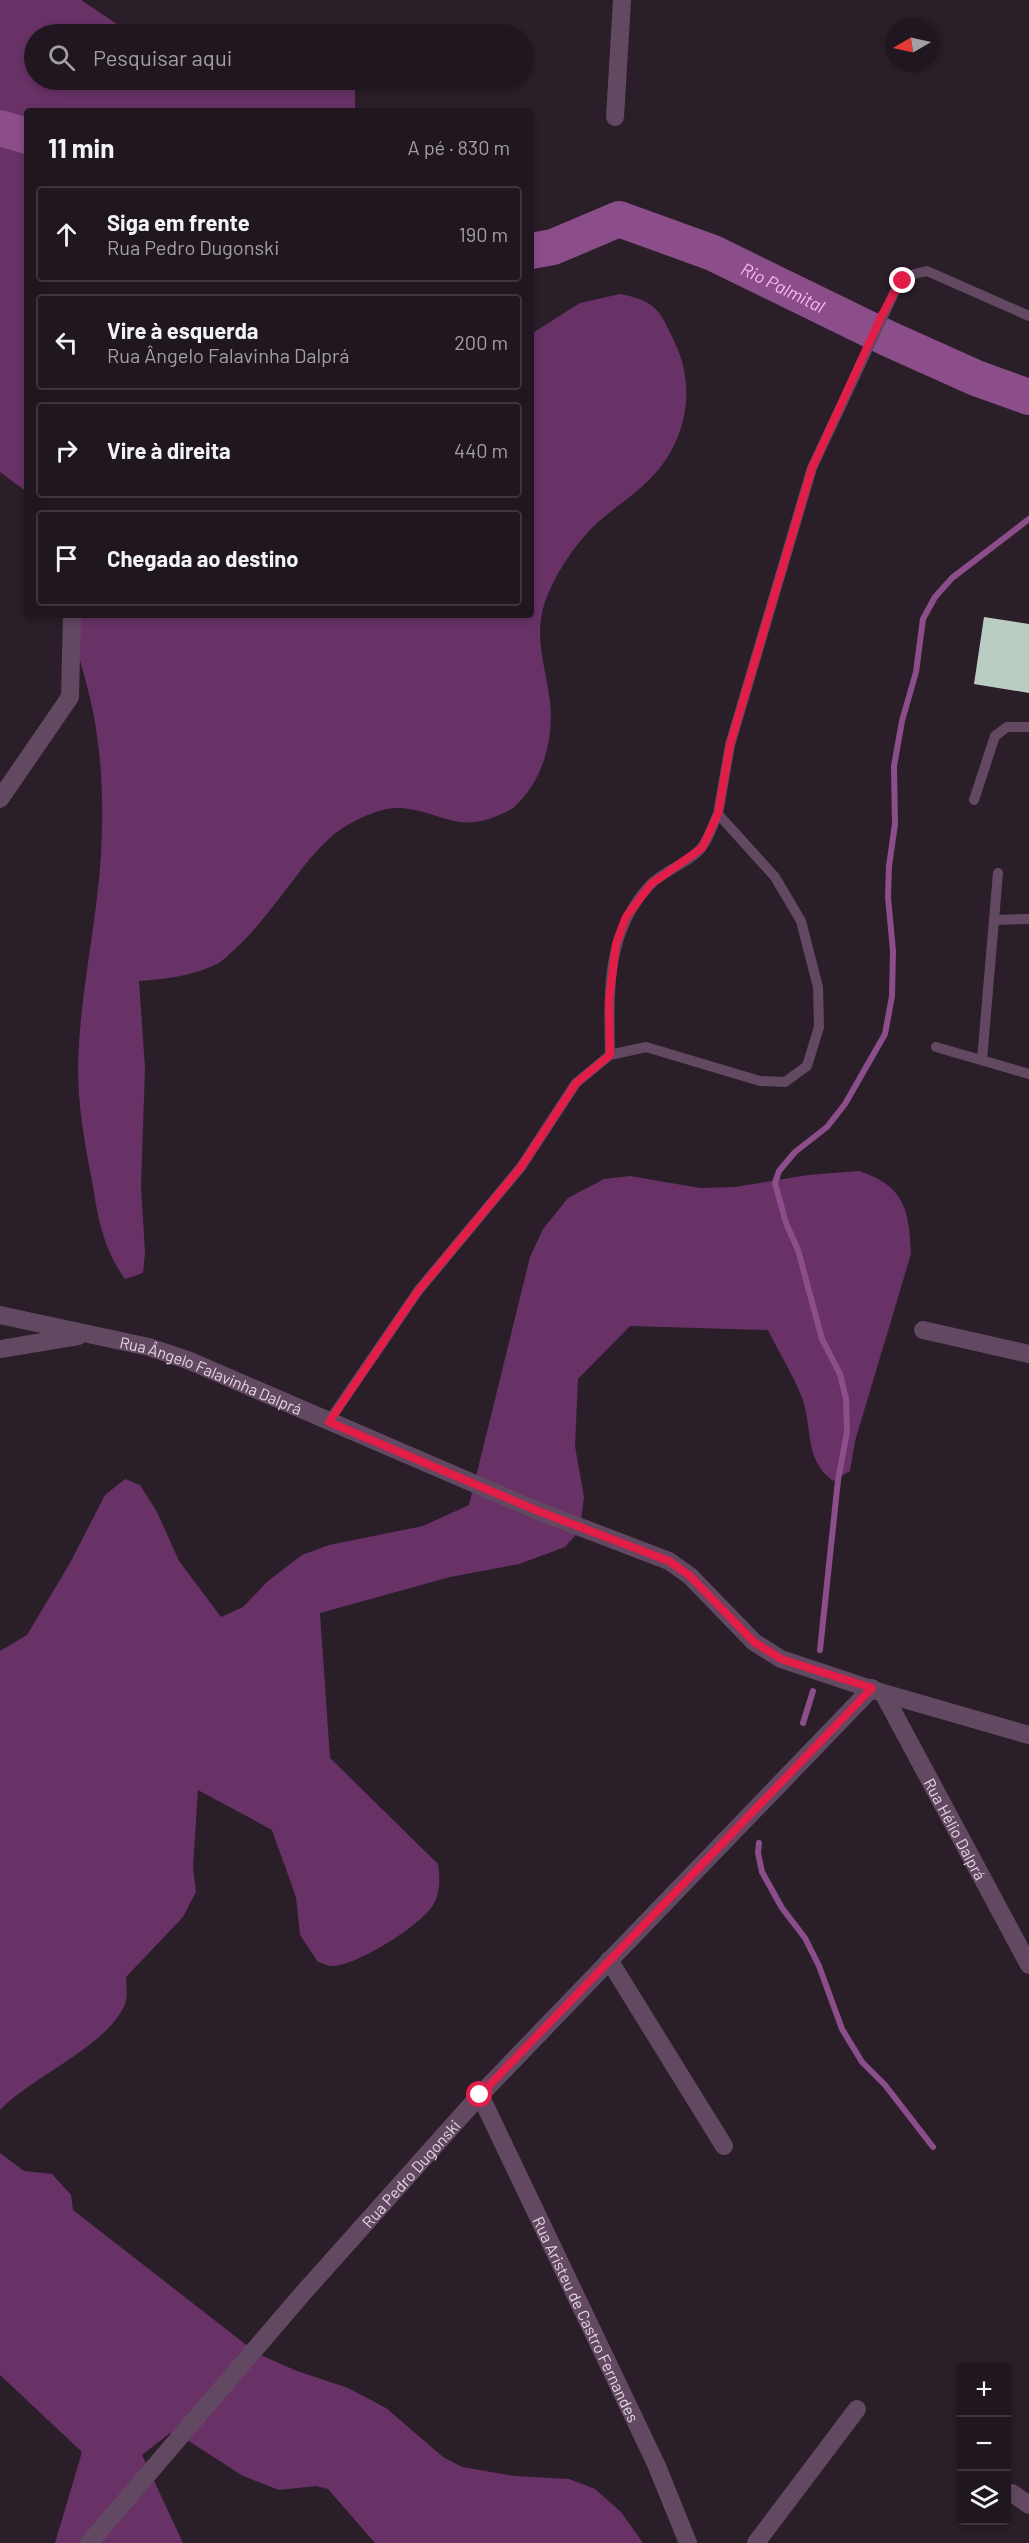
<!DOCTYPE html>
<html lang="pt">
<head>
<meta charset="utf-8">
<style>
	:root { --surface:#20161f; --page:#2d232c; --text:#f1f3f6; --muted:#a29fa4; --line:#3d353d }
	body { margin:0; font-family:Barlow,sans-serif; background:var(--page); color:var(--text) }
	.controls { position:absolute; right:18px; bottom:18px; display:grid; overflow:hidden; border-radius:6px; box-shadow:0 3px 9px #0003 }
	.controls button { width:54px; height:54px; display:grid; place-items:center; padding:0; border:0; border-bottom:2px solid var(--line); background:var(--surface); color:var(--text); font:30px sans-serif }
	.compass { position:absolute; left:885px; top:18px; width:54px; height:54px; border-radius:50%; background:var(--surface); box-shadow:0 3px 9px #0003; rotate:261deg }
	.stop { position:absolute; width:18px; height:18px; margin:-14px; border:4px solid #e11d48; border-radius:50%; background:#fff }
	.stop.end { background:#e11d48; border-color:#fff; box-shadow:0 2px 6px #0008 }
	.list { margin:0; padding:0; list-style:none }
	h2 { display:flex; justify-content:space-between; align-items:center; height:78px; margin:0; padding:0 24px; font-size:26px }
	h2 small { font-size:20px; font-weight:400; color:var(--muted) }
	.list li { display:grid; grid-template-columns:39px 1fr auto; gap:18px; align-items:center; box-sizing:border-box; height:96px; margin:0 12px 12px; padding:0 12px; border:2px solid var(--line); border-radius:6px }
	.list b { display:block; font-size:22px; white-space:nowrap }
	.list p { margin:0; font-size:20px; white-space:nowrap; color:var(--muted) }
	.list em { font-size:20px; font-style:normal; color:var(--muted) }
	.icon { flex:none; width:33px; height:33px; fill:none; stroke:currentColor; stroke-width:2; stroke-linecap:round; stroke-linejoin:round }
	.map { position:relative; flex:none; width:1029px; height:2543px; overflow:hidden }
	.search { position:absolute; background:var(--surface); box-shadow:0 3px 9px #0003; left:24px; top:24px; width:510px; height:66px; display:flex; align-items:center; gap:15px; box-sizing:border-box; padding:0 21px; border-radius:33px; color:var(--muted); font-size:22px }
	.panel { position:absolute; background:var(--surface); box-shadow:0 3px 9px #0003; left:24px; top:108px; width:510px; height:510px; border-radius:6px }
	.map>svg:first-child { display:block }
	.green { fill:#683266 }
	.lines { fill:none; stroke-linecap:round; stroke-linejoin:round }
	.stream { stroke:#8c4e8a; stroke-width:6 }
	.river { stroke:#8c4e8a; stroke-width:36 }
	.building { fill:#b9cdc3 }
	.lane { stroke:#634861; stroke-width:10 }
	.street { stroke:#634861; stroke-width:18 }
	.route { stroke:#e11d48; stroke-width:8 }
	.labels { text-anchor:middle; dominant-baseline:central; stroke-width:6; stroke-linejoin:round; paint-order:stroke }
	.street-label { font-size:16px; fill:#e1d9e0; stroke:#2a1e29 }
	.water-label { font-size:18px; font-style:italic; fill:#fcb7f9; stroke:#2a1e29 }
</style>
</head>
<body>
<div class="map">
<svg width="1029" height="2543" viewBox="0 0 1029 2543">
	<rect width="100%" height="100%" fill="#2a1e29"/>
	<!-- green -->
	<path class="green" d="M0,0H81L132,34H34V80H350L355,91V111H27V492L0,472Z
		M620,294C657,301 660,311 675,343C697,389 686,443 650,479C634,495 614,508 597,523C575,544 555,574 545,602C533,636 546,668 550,702C554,739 543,782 513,808C509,811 503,813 499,815C457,834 440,811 401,808C384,807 366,815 351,823C329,835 312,855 298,874C277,901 258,928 233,951C228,955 223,961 217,964C192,976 166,979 139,981L145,1068L141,1186L145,1253L143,1273L125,1279C103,1248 98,1218 92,1181C85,1144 78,1107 78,1069C79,989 101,910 102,829C103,785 100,737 89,694C83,668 74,642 68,615H531V334L580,303Z
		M859,1171C905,1186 909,1210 911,1254L855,1441L850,1471L833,1481C802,1458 814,1424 800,1393C791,1371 778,1351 768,1330L630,1326L578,1379L575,1446L584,1497L580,1530L565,1547L519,1564L450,1577L320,1613L330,1758L438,1864C440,1879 441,1895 431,1908C416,1928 356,1966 332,1966C328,1966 323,1963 318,1962L300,1935L296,1897L272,1830L198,1790L193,1867L196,1892L183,1917L126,1977C126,1985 128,1996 125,2004C108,2046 31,2077 0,2110V1651L27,1635L70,1563L105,1495L125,1479L140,1485L157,1512L179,1561L221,1617L243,1607L268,1581L302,1555L329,1545L423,1526L469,1505L530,1257L543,1229L568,1198L604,1179L630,1176L700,1188L735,1187L808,1175Z
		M0,2153L24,2171L52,2174L71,2195L73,2210L258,2354L297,2371L348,2388L386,2408L443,2457L462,2467L514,2476L569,2479L595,2489L621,2512L643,2543H375L328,2489L316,2486L279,2490L243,2476L184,2438L170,2433L142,2455L183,2543H55L82,2452L0,2375Z"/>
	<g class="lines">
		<!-- stream -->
		<path class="stream" d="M820,1650L838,1480L847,1432L846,1399L840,1374L822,1339L798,1250L786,1223L775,1183L779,1171L795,1152L827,1127L845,1104L885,1034L892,996L893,951L888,897L889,866L895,824L894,766L902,721L916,672L923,619L935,597L952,578L1029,519
			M803,1723L813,1691
			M759,1843L758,1853L762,1872L782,1908L805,1938L819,1966L842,2029L862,2062L885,2085L933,2147"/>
		<!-- river -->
		<g class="river">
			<path d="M0,128L27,136"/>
			<path id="s1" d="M531,251L553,247L619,219L713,253L889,339L976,378L1029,397"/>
		</g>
	</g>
	<!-- building -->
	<path class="building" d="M984,617L1029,624V693L974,684Z"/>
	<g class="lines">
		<!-- lane -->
		<path class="lane" d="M974,800L995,736L1007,727H1029
			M994,920L1029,919
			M936,1047L1029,1074
			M610,1055C609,994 605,933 650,885C663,871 691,862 702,847C709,838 713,824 718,814
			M982,1060L998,873
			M329,1421L418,1291L521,1167L576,1083L610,1055L646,1047L760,1081L785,1082L807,1066L819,1027L818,987L801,921L775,877L718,814L730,745L812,468L895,291L914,274L927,271L1029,316"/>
		<!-- street -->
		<g class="street">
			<path d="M615,117L622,0"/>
			<path d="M0,799L70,697L72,615"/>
			<path id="s2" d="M0,1315L149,1347L190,1361L538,1511L669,1561L690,1576L754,1642L781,1659L883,1693L1029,1735"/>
			<path d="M923,1330L1029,1354"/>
			<path d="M0,1349L78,1336"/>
			<path id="s3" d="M883,1693L1029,1965"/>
			<path d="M609,1960L724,2146"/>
			<path id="s4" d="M480,2095L656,2464L688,2543"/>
			<path d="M1012,2493L1029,2505"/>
			<path id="s5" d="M89,2543L304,2292L480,2095L872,1688"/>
			<path d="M756,2543L857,2409"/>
		</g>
	</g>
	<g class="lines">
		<!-- route -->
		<path class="route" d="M480,2095L872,1688L781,1659L754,1642L690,1576L669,1561L538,1511L329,1422L418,1291L521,1167L576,1083L610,1055L609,1001L616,944L626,917L651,884L702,848L718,814L730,745L812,468L881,317L895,291L903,281"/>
	</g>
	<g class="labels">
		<!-- street labels -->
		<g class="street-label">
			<text stroke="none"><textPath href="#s2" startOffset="220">Rua Ângelo Falavinha Dalprá</textPath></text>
			<text stroke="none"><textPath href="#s3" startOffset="154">Rua Hélio Dalprá</textPath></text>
			<text stroke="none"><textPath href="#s5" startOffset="490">Rua Pedro Dugonski</textPath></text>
			<text stroke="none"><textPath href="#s4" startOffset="248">Rua Aristeu de Castro Fernandes</textPath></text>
		</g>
		<!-- water labels -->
		<g class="water-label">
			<text stroke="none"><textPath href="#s1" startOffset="272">Rio Palmital</textPath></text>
		</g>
	</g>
</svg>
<div class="controls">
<button>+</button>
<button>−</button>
<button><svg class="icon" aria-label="layers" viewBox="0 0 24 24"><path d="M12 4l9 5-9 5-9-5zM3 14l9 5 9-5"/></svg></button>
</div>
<svg class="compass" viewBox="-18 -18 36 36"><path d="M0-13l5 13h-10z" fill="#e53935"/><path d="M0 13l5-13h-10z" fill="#a29fa4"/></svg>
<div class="stop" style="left:480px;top:2095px"></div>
<div class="stop end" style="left:903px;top:281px"></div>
<div class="search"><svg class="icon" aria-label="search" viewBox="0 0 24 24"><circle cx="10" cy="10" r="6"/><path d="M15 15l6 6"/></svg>Pesquisar aqui</div>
<section class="panel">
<h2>11 min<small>A pé · 830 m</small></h2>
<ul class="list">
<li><svg class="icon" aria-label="ahead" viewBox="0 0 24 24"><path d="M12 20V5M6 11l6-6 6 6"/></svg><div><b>Siga em frente</b><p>Rua Pedro Dugonski</p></div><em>190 m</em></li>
<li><svg class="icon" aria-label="left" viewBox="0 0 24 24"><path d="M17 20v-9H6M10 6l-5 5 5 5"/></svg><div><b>Vire à esquerda</b><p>Rua Ângelo Falavinha Dalprá</p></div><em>200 m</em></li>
<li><svg class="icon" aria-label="right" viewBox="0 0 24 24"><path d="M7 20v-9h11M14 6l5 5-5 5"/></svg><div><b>Vire à direita</b></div><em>440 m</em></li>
<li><svg class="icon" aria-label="arrive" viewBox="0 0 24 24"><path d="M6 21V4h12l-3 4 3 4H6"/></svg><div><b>Chegada ao destino</b></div></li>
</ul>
</section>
</div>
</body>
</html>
